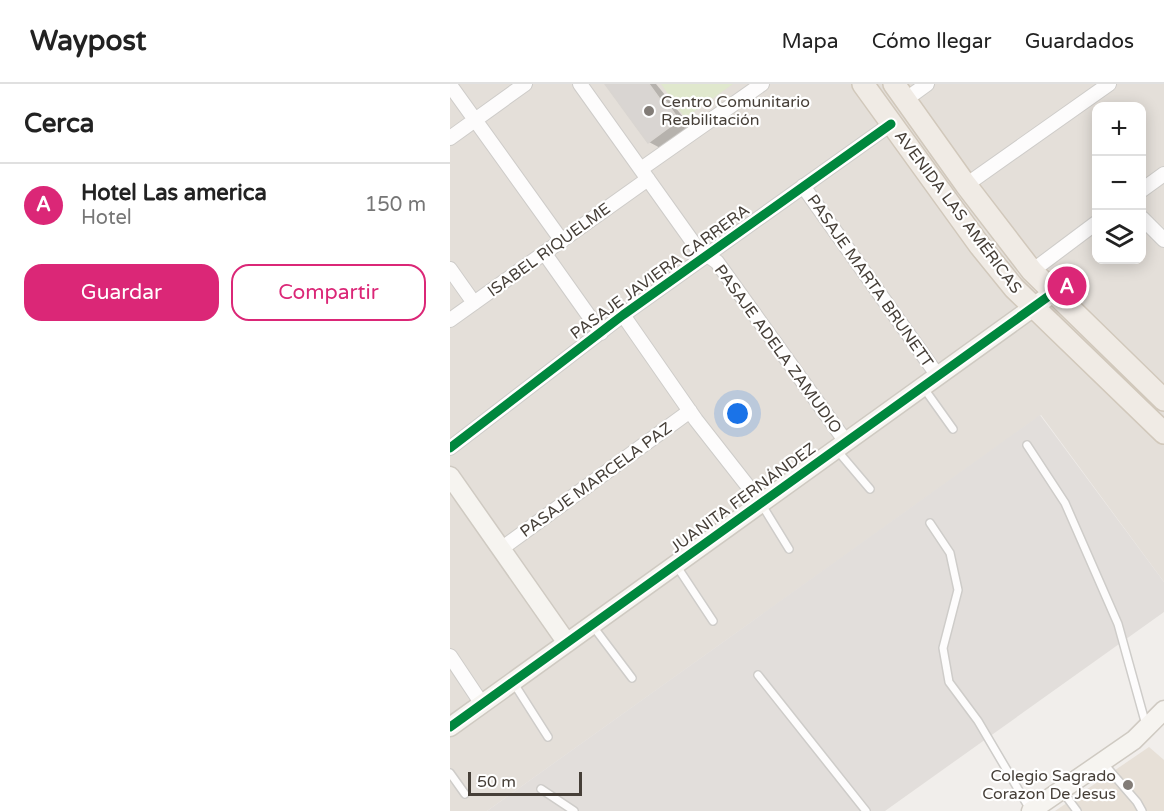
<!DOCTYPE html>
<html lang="es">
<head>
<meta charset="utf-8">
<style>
	:root { --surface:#fff; --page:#f2f2f2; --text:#222; --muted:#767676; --line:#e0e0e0; --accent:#db2777 }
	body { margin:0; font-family:"Varela Round",sans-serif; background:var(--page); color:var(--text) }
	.controls { position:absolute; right:18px; top:18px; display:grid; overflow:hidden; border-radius:12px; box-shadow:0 3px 15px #0003 }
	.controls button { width:54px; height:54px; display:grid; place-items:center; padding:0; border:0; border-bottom:2px solid var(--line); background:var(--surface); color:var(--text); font:30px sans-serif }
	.scale { position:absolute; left:18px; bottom:15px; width:114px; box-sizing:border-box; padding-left:6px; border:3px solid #463f38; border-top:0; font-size:16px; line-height:21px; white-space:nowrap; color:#463f38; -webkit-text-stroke:4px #fff; paint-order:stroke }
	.you { position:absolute; left:288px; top:330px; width:21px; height:21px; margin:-15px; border:4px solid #fff; border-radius:50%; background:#1a73e8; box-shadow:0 0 0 9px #1a73e833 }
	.badge { display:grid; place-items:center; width:39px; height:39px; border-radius:50%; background:var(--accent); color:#fff; font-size:20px; font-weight:700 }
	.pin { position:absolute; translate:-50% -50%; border:3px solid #fff; box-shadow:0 2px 6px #0006 }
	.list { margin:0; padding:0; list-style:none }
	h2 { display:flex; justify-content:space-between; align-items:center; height:78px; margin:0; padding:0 24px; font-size:26px }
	h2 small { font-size:20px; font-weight:400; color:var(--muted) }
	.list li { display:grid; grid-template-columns:39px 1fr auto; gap:18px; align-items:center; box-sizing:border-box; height:84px; padding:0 24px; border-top:2px solid var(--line) }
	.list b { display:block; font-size:22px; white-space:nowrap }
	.list p { margin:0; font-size:20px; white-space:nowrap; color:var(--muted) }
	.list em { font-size:20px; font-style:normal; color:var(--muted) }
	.actions { display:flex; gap:12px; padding:18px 24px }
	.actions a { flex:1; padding:14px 0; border:2px solid var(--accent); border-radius:18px; text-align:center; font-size:21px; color:var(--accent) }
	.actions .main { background:var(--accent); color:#fff }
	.icon { flex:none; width:33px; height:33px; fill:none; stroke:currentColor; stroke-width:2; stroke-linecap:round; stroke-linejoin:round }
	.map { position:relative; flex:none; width:714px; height:727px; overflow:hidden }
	header { display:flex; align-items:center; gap:36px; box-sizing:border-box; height:84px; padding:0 30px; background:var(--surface); border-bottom:2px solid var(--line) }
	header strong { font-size:28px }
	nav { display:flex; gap:33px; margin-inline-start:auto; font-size:21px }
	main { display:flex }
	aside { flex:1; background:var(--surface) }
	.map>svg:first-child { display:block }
	.residential { fill:#e4dfd9; fill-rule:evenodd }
	.industrial { fill:#e2dedb }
	.education { fill:#e7e0d7 }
	.green { fill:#e0e8cd }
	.shadow { fill:#0003 }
	.building { fill:#d9d5d2; stroke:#d9d5d1; stroke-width:1.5 }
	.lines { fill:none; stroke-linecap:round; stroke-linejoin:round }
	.lane-casing { stroke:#ceccc9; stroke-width:10 }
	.street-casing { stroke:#ceccc9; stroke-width:16 }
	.secondary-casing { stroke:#cfcac2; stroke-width:21 }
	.primary-casing { stroke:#d1c8bb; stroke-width:24 }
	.lane { stroke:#fdfcfc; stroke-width:7 }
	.street { stroke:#fdfcfc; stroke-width:14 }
	.secondary { stroke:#f6f4f0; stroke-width:18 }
	.primary { stroke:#f0ebe5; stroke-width:21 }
	.cycleway-casing { stroke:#fff; stroke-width:13 }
	.cycleway { stroke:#00873e; stroke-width:9 }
	.poi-dot { fill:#827c77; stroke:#fff; stroke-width:2 }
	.labels { text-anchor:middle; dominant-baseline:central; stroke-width:4.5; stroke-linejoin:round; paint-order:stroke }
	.poi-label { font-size:16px; fill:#463f38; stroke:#fff; text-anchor:start }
	.street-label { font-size:16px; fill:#463f38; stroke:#fff }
</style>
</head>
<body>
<header>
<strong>Waypost</strong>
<nav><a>Mapa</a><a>Cómo llegar</a><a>Guardados</a></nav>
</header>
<main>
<aside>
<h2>Cerca<small></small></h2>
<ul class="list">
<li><span class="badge">A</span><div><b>Hotel Las america</b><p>Hotel</p></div><em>150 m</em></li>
</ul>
<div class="actions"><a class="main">Guardar</a><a>Compartir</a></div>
</aside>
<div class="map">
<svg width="714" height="727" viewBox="0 0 714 727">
	<rect width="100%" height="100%" fill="#f1eeeb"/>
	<!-- residential -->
	<path class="residential" d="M0,0H714V498L591,331L37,727H0ZM646,22H692V176H646Z"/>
	<!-- industrial -->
	<path class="industrial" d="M590,331L714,498V528L435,727H37Z"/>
	<!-- education -->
	<path class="education" d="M699,663L714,676V727H605Z"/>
	<!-- green -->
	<path class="green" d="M211,0H283L235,34Z"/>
	<!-- shadow -->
	<path class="shadow" d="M157,0H206L243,45L214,66L199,58Z"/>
	<!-- building -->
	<path class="building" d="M155,0H199L212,18L215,16L229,36L198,59Z"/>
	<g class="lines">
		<!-- lane casing -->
		<g class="lane-casing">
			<path id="lane" d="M473,303L503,345
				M577,361L615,419L668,540L696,641
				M386,365L420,405
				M312,421L339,465
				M480,439L500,469L508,506L493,564L499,598L528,637L581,727
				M226,481L263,537
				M142,541L182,594
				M308,591L416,727
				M63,598L98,653
				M654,680L687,718L692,727
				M0,689L15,710
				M91,705L124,727
				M613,708L627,727"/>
		</g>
		<!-- street casing -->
		<g class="street-casing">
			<path id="street" d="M130,0L247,164L267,178L396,358
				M0,1L112,157
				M455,16L477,0
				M0,54L75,0
				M191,85L312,0
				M516,101L659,0
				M353,102L488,292
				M692,106L714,90
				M692,134L714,156
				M95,170L151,249
				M0,185L24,219
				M582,187L646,139
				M173,231L246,336L311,419
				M0,236L198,95
				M0,364L173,231L441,40
				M51,465L240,327
				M0,572L32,620"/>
		</g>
		<!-- secondary casing -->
		<g class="secondary-casing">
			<path id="secondary" d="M0,392L117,559
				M0,643L603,209
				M581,727L684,656L714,626"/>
		</g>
		<!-- primary casing -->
		<g class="primary-casing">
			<path id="primary" d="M413,0L530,162L564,204L714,349
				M444,0L516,101L582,187L714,316"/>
		</g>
		<!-- lane -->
		<use href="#lane" class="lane"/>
		<!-- street -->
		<use href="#street" class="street"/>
		<!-- secondary -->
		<use href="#secondary" class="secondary"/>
		<!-- primary -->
		<use href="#primary" class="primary"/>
		<!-- cycleway casing -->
		<g class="cycleway-casing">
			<path id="cycleway" d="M0,364L173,231L441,40
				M0,643L603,209"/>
		</g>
		<!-- cycleway -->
		<use href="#cycleway" class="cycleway"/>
	</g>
	<!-- markers -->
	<g class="poi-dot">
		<circle cx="199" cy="27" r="6"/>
		<circle cx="678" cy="701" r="6"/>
	</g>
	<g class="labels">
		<!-- poi labels -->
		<g class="poi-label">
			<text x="211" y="18">Centro Comunitario<tspan x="211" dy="18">Reabilitación</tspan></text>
			<text x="666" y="692" text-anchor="end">Colegio Sagrado<tspan x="666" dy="18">Corazon De Jesus</tspan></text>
		</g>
		<!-- street labels -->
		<g class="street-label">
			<text transform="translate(508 128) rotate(53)">AVENIDA LAS AMÉRICAS</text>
			<text transform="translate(99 166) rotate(-36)">ISABEL RIQUELME</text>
			<text transform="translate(210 188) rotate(-36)">PASAJE JAVIERA CARRERA</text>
			<text transform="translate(420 197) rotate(55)">PASAJE MARTA BRUNETT</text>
			<text transform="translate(328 265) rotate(54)">PASAJE ADELA ZAMUDIO</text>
			<text transform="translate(146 396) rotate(-36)">PASAJE MARCELA PAZ</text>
			<text transform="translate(293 414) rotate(-36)">JUANITA FERNÁNDEZ</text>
		</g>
	</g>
</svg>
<div class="controls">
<button>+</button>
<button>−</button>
<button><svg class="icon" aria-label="layers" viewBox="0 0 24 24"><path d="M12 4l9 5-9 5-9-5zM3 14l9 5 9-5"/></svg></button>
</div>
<div class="scale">50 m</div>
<div class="you"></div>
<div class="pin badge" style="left:617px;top:202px">A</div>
</div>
</main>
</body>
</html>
